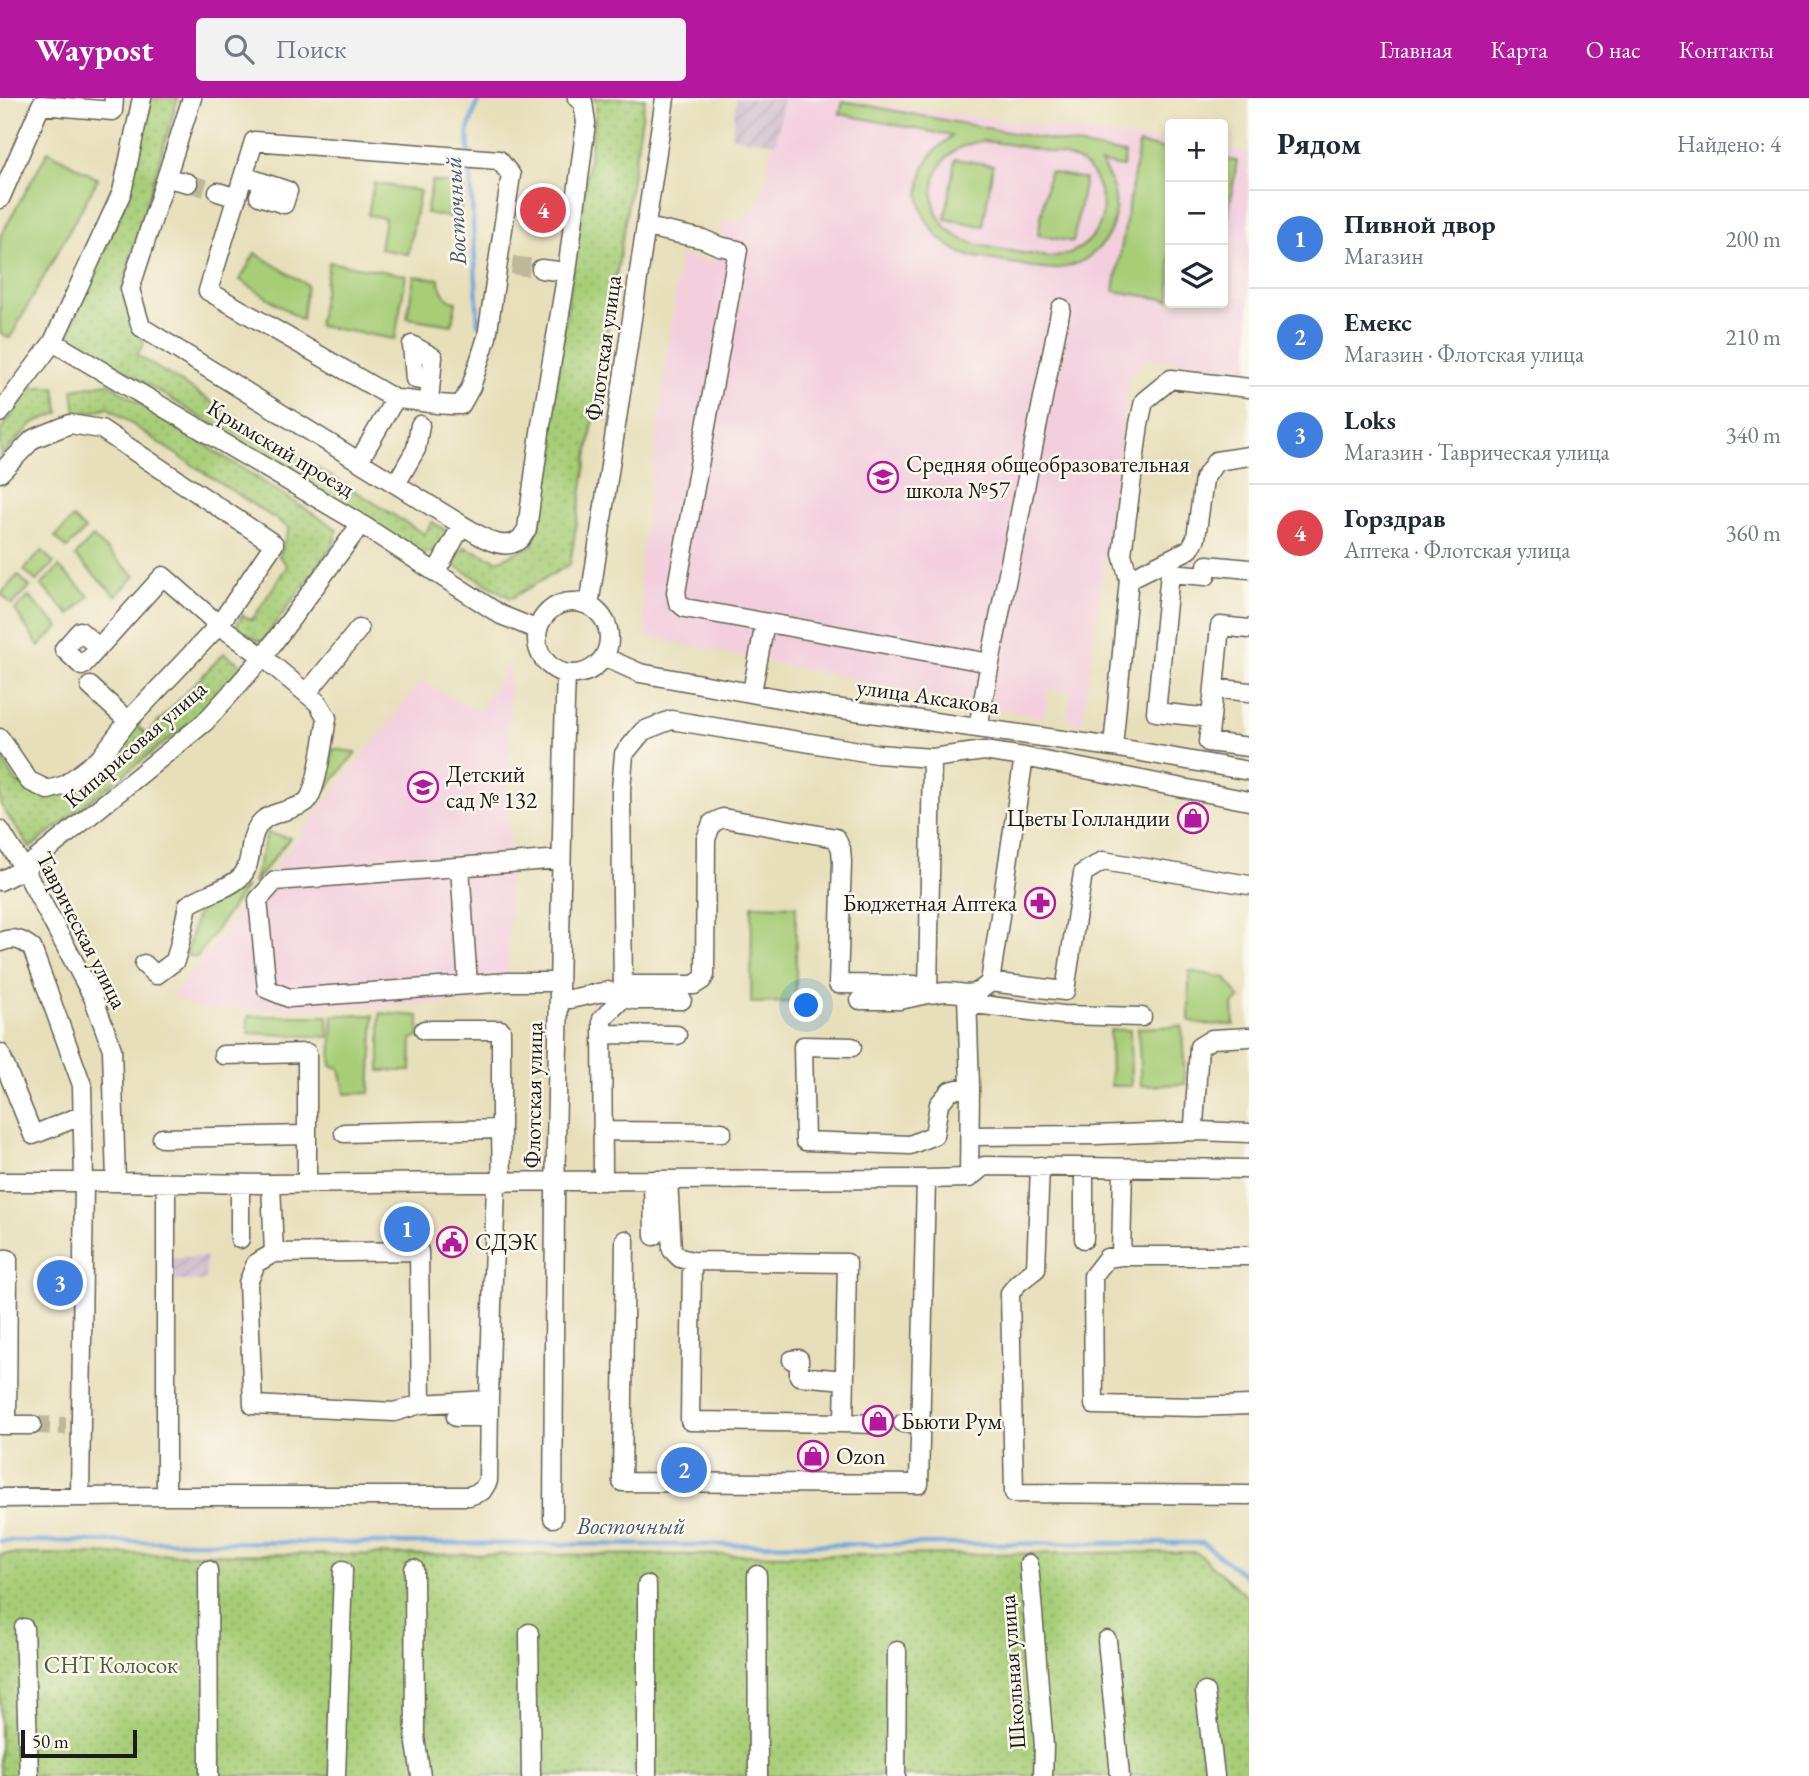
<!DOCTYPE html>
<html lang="ru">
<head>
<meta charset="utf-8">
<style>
	:root { --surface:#fff; --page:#f2f2f3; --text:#1f2937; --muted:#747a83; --line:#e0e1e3; --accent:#b5179e }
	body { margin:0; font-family:"EB Garamond",serif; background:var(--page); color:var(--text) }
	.controls { position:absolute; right:21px; top:21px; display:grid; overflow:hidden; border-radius:7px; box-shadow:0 4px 10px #0003 }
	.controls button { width:63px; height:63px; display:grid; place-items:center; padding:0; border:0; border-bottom:2px solid var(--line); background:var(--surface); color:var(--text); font:35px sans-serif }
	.scale { position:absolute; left:21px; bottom:18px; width:116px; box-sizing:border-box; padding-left:7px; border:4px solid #1c1c1c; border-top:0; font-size:19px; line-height:24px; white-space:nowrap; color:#1c1c1c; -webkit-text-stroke:5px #fbf7ec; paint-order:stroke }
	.you { position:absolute; left:807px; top:908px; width:24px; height:24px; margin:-18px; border:5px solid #fff; border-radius:50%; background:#1a73e8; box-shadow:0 0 0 10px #1a73e833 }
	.badge { display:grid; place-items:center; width:46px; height:46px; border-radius:50%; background:var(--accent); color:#fff; font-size:23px; font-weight:700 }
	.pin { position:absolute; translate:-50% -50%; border:4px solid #fff; box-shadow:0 2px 7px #0006 }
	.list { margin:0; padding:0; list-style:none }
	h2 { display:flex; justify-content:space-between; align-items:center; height:91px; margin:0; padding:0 28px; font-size:30px }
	h2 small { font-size:23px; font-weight:400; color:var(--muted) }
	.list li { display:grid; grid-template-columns:46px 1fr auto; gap:21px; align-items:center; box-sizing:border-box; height:98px; padding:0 28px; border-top:2px solid var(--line) }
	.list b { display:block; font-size:26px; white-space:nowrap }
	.list p { margin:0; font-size:23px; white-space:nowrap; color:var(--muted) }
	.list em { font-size:23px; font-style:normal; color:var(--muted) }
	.icon { flex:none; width:38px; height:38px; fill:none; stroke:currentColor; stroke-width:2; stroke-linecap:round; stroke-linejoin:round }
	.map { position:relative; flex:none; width:1249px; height:1678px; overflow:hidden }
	header { display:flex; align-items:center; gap:42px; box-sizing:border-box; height:98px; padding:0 35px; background:var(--accent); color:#fff }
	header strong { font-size:33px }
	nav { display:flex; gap:38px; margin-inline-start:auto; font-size:24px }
	.search { width:490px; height:63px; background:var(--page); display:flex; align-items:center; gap:18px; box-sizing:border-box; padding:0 24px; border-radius:7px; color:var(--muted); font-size:26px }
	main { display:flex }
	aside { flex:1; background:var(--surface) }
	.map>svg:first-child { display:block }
	.built { fill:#f3cfde }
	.industrial { fill:url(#industrial-furrows) }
	.grass { fill:url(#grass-dots); stroke:#62744a; stroke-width:2 }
	.park { fill:#a7cd77; stroke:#62744a; stroke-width:2; fill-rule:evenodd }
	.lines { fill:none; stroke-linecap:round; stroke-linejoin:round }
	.stream { stroke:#73a6df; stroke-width:4.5 }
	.minor-tunnel { stroke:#beb89a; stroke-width:18; stroke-dasharray:18 9; stroke-linecap:butt }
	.minor-casing { stroke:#636053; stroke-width:21 }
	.minor { stroke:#fff; stroke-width:18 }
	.labels { text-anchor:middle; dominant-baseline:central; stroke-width:5; stroke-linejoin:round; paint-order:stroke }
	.street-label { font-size:23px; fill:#1c1c1c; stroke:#fbf7ec }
	.poi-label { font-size:23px; fill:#1c1c1c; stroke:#fbf7ec; text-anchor:start }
	.park-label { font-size:23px; fill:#4d5a3c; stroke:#fbf7ec }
	.water-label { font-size:24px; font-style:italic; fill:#435a74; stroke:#fbf7ec }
</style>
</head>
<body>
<header>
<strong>Waypost</strong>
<div class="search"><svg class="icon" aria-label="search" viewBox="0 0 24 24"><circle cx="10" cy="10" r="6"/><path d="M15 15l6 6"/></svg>Поиск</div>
<nav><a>Главная</a><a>Карта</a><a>О нас</a><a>Контакты</a></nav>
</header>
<main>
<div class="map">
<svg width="1249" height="1678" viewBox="0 0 1249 1678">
	<defs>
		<pattern id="industrial-furrows" width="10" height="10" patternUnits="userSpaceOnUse" patternTransform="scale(1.75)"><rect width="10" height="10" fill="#cfbdce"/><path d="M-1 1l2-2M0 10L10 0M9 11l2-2" fill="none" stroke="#b1a2b0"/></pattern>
		<pattern id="grass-dots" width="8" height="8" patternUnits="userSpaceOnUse" patternTransform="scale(1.75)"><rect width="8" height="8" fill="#a7cd77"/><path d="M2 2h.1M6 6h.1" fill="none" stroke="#8faf66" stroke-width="1.8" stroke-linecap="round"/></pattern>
	</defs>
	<rect width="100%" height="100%" fill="#fbf7ec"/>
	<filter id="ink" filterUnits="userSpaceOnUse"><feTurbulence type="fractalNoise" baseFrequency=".0143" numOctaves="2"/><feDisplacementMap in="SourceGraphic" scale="14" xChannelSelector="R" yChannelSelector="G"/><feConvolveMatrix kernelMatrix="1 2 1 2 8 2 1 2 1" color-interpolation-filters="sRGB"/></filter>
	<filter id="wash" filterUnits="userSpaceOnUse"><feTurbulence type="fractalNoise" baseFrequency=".00686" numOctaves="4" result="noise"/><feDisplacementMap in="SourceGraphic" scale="28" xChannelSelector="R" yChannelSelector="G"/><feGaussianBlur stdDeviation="1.57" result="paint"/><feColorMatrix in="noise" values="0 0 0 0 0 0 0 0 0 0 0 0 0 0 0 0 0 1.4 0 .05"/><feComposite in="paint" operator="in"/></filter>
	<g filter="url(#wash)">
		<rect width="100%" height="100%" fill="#e7dfba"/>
		<!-- built -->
		<path class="built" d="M783,0H838L1170,44V205H1223V51L1249,54V274L1146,260L1129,281L1082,627L1067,621L1071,593L1050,590L1044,620L758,562L646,538L639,477L680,157L715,165L723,122L739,124L759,107Z
			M510,565L508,890L483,892V904L393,908L206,912L172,899L421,583L479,613Z"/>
		<!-- industrial -->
		<path class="industrial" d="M736,0H783L776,45L732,39Z
			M159,1159H206V1183H159Z"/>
		<!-- grass -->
		<path class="grass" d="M147,0H178L122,190L144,245L137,257L424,436L432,424L448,434L441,450L422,457L68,237L129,95Z
			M593,0H645L570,466L511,500L452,466L465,449L498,463L533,446L597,6Z
			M108,285L337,431L333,447L262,544L235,530L242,517L252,522L287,468L279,458L289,430L165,349L107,309L94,314L76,316L73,291Z
			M31,289H55L59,315L33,325L0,360V334Z
			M224,555L243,568L201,616L30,750L0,706V659L17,685L50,700L89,682L137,628L147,636Z
			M1196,1454L1249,1500V1678H0V1456L865,1457Z"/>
		<!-- park -->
		<path class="park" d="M843,3L1125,56L1123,69L1101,65C1107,76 1114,87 1115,100C1119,140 1089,170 1050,171C1041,172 1032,169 1023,167C1005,164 987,161 969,158C938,147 913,116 921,81C923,76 923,70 926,66C932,54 942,46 952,38L840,16ZM982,43C1003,45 1068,55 1083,66C1092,73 1097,83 1100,93C1111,130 1084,158 1048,159C1025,155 977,150 958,139C929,122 925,82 948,58C957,49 970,45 982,43Z
			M1139,46L1170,52V202L1114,193Z
			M48,53L98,81L10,240L0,235V139Z
			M955,61L993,67L983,128L945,121Z
			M1223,61L1237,63L1223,149Z
			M1049,74L1085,81L1073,144L1038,137Z
			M432,83L464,88L459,121L426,115Z
			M374,85L420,93L408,156L380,151L385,120L368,117Z
			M255,155L307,187L302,222L240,182Z
			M329,164L406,177L395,241L318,228Z
			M414,178L439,181C440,192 445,201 456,204L452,227L407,220Z
			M73,420L85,432L67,450L55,439Z
			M93,439L135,478L116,498L75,458Z
			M42,453L54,465L36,483L24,472Z
			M59,469L89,498L70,517L41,487Z
			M18,477L30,489L12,507L1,496Z
			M29,499L59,529L39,548L15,512Z
			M333,651L356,654L324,694Z
			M267,735L290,740L253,786Z
			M246,789L197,859L186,857L198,812Z
			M752,807L796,808V904L751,905Z
			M1189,873L1226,880L1240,901L1233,906L1234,927L1199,926L1189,922Z
			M380,915L419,918V938L412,941L411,973H380Z
			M333,917H374L370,995L345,996L340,970L331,968Z
			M248,918H328L329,939L248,935Z
			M1182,928L1185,986L1141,988L1138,930Z
			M1110,932H1130L1131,988H1111Z"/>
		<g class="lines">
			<!-- stream -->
			<path class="stream" d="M469,54L468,32L479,0
				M470,63L478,226
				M0,1443L684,1447L1203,1445L1249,1481"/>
		</g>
	</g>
	<g filter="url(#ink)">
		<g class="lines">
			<!-- minor-tunnel -->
			<path class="minor-tunnel" d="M188,85L218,94
				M512,167L541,171
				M874,1326L903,1325
				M32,1327L66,1328"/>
			<!-- minor casing -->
			<g class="minor-casing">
				<path id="minor" d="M192,0L130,191L141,229L462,427C478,436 503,456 520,441C523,438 525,434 527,431L541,327L567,174L586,25L583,4L577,0
					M254,43L499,62L511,77L487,239L471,289L461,307C439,308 417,302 395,301L208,193Z
					M244,78C258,83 273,88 288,93L284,106L259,98L264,85
					M167,80L188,85
					M218,94L237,100
					M0,101L41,7L113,13L114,0
					M646,129L703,141L719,148L738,152L676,494L678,504L685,510L990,565
					M541,171L567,174
					M53,244L361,426L501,517L538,532
					M429,303L433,259L412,247L415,281L431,283
					M0,315L53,244L122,94L142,0
					M359,363L395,301
					M0,375L33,341L70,326L101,331L274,446L219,527L263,559L318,605L327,620C324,636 317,695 306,704C292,714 267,713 258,728C248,742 253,761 244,775C234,790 203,796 188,807L180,845L175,863L156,877L144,866
					M396,386L416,351L420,327
					M1249,471L1207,467L1206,478L1170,475L1156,614L1211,620L1220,528L1249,531
					M436,474L462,427
					M1129,481L1190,451L1196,440L1204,381L1216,363L1249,358
					M537 540a36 36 0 1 1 72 0a36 36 0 1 1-72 0Z
					M589,508L665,0
					M604,559L640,575L828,609L1113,649L1249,673
					M90,588L128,623
					M1214,590L1249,594
					M752,594L765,525
					M307,595L359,531
					M1211,620L1208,644L1249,649
					M978,630L990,565L1061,210
					M0,640L29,683L48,692L65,687L100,660L128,623L219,527L163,478L82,568L64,551L80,533L98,549
					M1113,649L1129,481L1122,456L1139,326L1144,303L1171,281L1249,290
					M932,660L928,896C933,896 940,894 946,894C968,894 972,902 990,884
					M0,732L24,771L93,899L112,951L116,1084
					M460,769L468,887
					M0,783L24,771L205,624L263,559L361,426
					M0,844C14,839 21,841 32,850L82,987L84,1084L80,1399
					M559,884H508L289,900L267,891L258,802L275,783L561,761
					M990,884L1065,893L1083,775L1103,763L1249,787
					M990,884L1024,659
					M624,887H694L702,882L705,877L706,741L712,725L723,720L836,740L841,751L842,764L838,886L915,887L928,896
					M967,897L970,988L969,1080
					M559,901H570L608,893L623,900L602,921L603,1083
					M682,902H635L623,900L621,692L624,656L643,633L671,622L877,656L932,660L984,653L1024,659L1249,703
					M860,902H900L928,896
					M967,905L1062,917L1142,919
					M424,932H501V1031
					M602,936L677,937
					M1249,939L1212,941L1199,949L1194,1027L1199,1033L1249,1035
					M852,949L803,948L805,1043L910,1047L934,1037L939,1006L950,993L970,988
					M0,955L33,1037L83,1017
					M223,957L307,955V1086
					M602,1033L722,1034
					M344,1035L501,1031L502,1085
					M970,1038L1095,1037L1199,1033
					M162,1040L307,1037
					M1040,1068L1036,1171L1018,1185L1010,1195L1014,1395L1249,1397
					M1084,1069V1141
					M1123,1070L1121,1158L1107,1160L1093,1178L1094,1307L1198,1309L1249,1307
					M653,1082L654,1138
					M668,1082L672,1152L680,1160L692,1163L847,1165L844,1325L690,1323L692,1163
					M0,1084H116L271,1086L653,1082L926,1081L969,1080L984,1068L1249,1071
					M166,1085V1398H469L482,1393L488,1383L489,1302L496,1085
					M240,1086V1141
					M271,1086L274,1155L256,1165L248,1185L253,1307L394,1314L421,1306L489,1302
					M625,1142L622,1384L919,1386L926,1081
					M274,1155L419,1153L421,1306
					M1121,1158H1249
					M0,1161H8L7,1327
					M792,1262L799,1261V1278L845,1282
					M456,1319H488
					M844,1325L874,1326
					M903,1325H922
					M0,1327H32
					M0,1400L166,1398
					M553,1420L555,1099L564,634L566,576
					M1029,1466L1044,1648L1043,1678
					M414,1471L415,1639L421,1678
					M208,1472L209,1678
					M757,1477L758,1678
					M24,1530L29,1678
					M529,1535L531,1678
					M1107,1542L1120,1678
					M1205,1594L1215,1678
					M336,1678L343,1472
					M647,1678V1487
					M896,1678L897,1553"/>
			</g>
			<!-- minor -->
			<use href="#minor" class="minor"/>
		</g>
	</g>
	<!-- icons -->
	<defs>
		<g id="school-ring" transform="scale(1.575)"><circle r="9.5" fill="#fbf7ec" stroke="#b5179e" stroke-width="1.5"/><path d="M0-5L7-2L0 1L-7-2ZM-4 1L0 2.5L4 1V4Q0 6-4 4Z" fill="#b5179e"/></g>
		<g id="shop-ring" transform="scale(1.575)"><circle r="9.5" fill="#fbf7ec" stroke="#b5179e" stroke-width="1.5"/><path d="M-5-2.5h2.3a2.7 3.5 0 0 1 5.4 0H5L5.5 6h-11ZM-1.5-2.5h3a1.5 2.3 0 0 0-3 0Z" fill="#b5179e"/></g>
		<g id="pharmacy-ring" transform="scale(1.575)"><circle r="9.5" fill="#fbf7ec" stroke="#b5179e" stroke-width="1.5"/><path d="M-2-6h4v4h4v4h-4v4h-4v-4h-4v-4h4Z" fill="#b5179e"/></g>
		<g id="civic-ring" transform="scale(1.575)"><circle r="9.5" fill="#fbf7ec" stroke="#b5179e" stroke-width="1.5"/><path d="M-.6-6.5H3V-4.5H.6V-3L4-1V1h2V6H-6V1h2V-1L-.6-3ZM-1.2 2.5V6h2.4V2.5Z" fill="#b5179e"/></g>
	</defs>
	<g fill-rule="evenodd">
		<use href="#school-ring" x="883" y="379"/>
		<use href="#school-ring" x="423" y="689"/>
		<use href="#shop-ring" x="1193" y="720"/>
		<use href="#pharmacy-ring" x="1040" y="805"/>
		<use href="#civic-ring" x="452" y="1144"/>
		<use href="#shop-ring" x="878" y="1323"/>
		<use href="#shop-ring" x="813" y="1358"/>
	</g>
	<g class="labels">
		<!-- street labels -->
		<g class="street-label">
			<text transform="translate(603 250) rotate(-82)">Флотская улица</text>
			<text transform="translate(281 350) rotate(31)">Крымский проезд</text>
			<text transform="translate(928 598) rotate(8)">улица Аксакова</text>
			<text transform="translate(135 646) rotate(-41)">Кипарисовая улица</text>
			<text transform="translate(82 832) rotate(63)">Таврическая улица</text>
			<text transform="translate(533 997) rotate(-89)">Флотская улица</text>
			<text transform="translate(1012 1574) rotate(-94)">Школьная улица</text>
		</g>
		<!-- poi labels -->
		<g class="poi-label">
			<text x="906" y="366">Средняя общеобразовательная<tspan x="906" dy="26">школа №57</tspan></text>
			<text x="446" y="676">Детский<tspan x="446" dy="26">сад № 132</tspan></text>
			<text x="1170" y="720" text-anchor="end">Цветы Голландии</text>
			<text x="1017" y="805" text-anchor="end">Бюджетная Аптека</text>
			<text x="475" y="1144">СДЭК</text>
			<text x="901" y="1323">Бьюти Рум</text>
			<text x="836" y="1358">Ozon</text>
		</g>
		<!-- park labels -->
		<g class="park-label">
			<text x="111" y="1567">СНТ Колосок</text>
		</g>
		<!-- water labels -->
		<g class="water-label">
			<text transform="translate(455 113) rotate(-93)">Восточный</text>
			<text x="631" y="1427">Восточный</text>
		</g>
	</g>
</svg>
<div class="controls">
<button>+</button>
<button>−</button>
<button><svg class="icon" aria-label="layers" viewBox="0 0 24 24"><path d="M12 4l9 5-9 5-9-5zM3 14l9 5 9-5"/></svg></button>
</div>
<div class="scale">50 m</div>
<div class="you"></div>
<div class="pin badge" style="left:407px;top:1131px;background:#3f7fe0">1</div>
<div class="pin badge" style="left:684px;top:1372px;background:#3f7fe0">2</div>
<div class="pin badge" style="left:60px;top:1185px;background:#3f7fe0">3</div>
<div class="pin badge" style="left:543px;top:112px;background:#e0444e">4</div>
</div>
<aside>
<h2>Рядом<small>Найдено: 4</small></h2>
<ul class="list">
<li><span class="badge" style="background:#3f7fe0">1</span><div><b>Пивной двор</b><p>Магазин</p></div><em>200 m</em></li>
<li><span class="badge" style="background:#3f7fe0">2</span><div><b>Емекс</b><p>Магазин · Флотская улица</p></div><em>210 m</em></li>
<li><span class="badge" style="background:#3f7fe0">3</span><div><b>Loks</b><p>Магазин · Таврическая улица</p></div><em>340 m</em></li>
<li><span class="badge" style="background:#e0444e">4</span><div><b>Горздрав</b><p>Аптека · Флотская улица</p></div><em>360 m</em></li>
</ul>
</aside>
</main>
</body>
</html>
